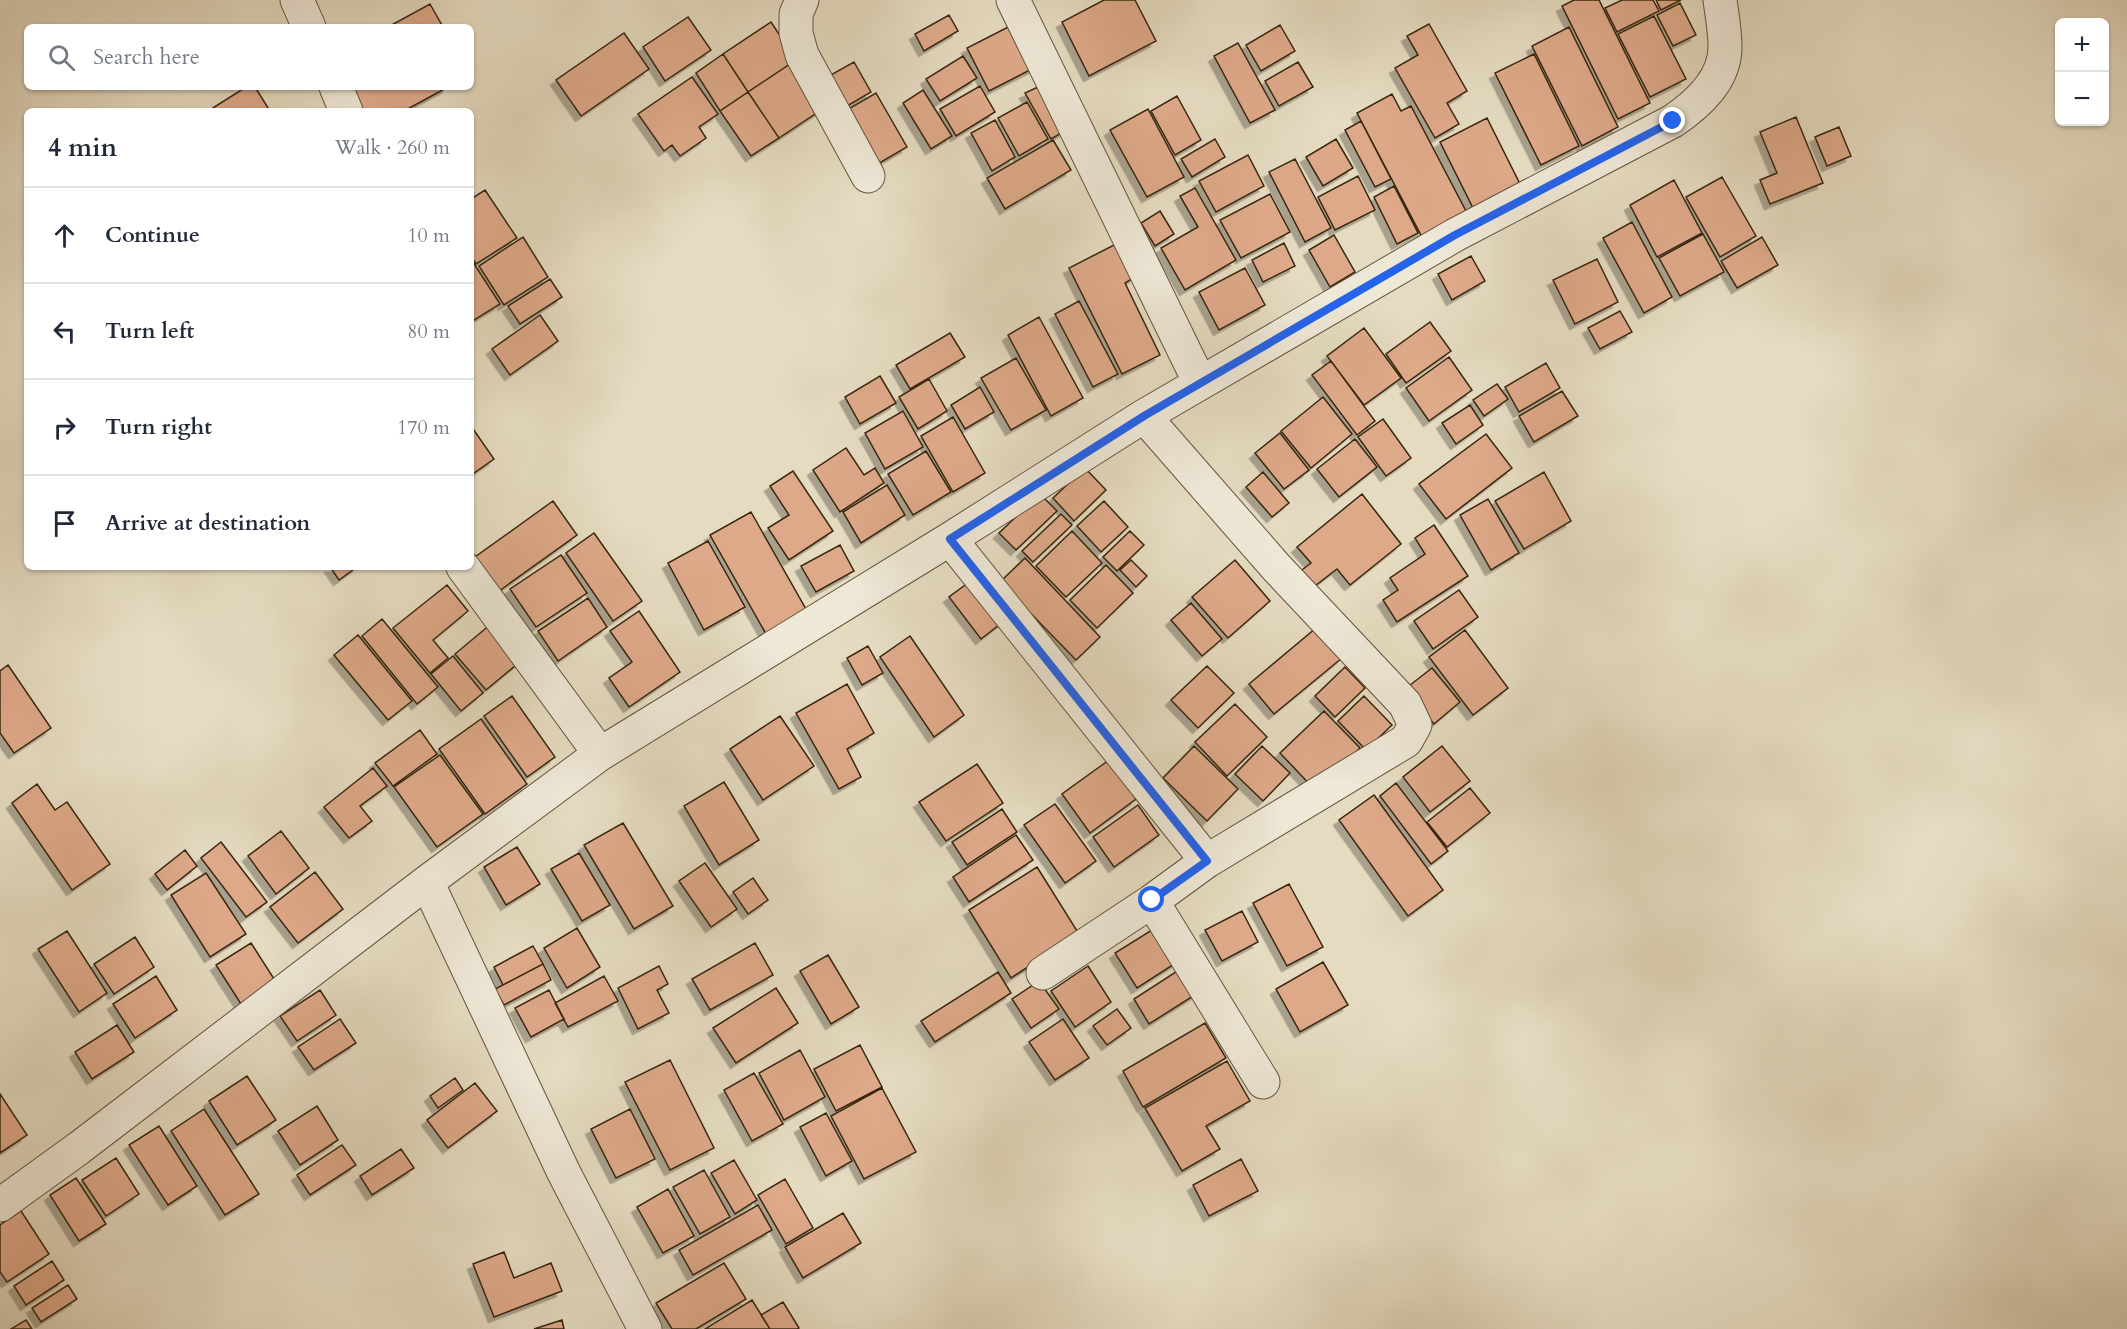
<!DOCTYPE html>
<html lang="en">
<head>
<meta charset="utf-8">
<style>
	:root { --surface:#fff; --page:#f6f6f7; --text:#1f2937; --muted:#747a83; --line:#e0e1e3 }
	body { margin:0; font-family:Cardo,serif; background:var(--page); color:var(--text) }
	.controls { position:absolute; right:18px; top:18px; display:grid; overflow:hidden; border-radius:9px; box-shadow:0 2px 4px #0004 }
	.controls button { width:54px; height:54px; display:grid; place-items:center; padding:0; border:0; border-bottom:2px solid var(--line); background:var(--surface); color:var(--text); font:30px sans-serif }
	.stop { position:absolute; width:18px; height:18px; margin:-14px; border:4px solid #2563eb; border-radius:50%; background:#fff }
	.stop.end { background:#2563eb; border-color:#fff; box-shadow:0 2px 6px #0008 }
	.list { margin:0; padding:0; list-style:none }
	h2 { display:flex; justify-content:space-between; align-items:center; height:78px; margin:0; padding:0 24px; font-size:26px }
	h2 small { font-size:20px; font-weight:400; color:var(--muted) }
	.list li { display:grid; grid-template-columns:39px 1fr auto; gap:18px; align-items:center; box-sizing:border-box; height:96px; padding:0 24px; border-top:2px solid var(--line) }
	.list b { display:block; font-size:22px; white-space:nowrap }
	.list em { font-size:20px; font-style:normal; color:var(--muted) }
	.icon { flex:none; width:33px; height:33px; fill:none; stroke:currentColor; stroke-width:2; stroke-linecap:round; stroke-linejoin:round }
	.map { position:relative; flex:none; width:2127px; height:1329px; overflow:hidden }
	.search { position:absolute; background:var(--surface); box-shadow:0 2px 4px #0004; left:24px; top:24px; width:450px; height:66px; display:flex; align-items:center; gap:15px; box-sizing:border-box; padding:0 21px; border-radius:9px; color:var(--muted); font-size:22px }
	.panel { position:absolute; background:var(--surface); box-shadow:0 2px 4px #0004; left:24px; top:108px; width:450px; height:462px; border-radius:9px }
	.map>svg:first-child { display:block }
	.building { fill:#dea989; stroke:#382711; stroke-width:1.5; filter:url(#shadow) }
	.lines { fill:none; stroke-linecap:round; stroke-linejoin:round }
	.minor-casing { stroke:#63543d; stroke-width:35 }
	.minor { stroke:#eee8d7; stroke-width:33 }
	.route { stroke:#2563eb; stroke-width:8 }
</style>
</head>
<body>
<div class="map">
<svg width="2127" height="1329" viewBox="0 0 2127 1329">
	<defs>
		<filter id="shadow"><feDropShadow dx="-5.5" dy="5.5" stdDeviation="0" flood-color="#0004"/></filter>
	</defs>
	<rect width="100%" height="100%" fill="#e5dbc1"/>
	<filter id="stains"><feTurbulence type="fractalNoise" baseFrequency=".00333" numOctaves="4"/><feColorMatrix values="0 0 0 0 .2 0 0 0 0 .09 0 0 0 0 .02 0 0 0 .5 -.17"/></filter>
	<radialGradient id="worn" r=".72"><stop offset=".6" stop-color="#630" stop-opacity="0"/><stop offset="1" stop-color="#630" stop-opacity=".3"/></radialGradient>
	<!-- building -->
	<path class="building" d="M1104,0H1135L1156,41L1089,76L1062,22Z
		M1574,0H1599L1650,103L1618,119L1562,6Z
		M1622,0H1653L1659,11L1617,32L1605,8Z
		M1656,0H1681L1661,10Z
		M1680,3L1696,35L1673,46L1657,15Z
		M430,4L443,27H388Z
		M949,15L958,31L924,51L915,34Z
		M1654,16L1686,79L1650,97L1618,34Z
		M688,17L711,50L665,81L643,47Z
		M771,22L796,60L748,92L723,54Z
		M1014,24L1036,67L989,91L967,48Z
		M1429,24L1467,91L1447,103L1459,124L1435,138L1395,68L1418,55L1407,36Z
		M1280,25L1295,51L1261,71L1246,45Z
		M1569,27L1618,127L1582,146L1532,46Z
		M624,33L649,69L581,116L556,80Z
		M1238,43L1275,110L1250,123L1214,56Z
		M723,54L748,92L720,111L696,73Z
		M1534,54L1579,146L1541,165L1495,73Z
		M963,56L977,78L940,101L926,79Z
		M796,60L827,106L779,138L748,92Z
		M854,62L871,92L837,112L820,81Z
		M1298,62L1313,87L1279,106L1265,81Z
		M692,77L718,114L699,127L706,138L680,156L672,145L664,151L638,114Z
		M980,86L995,112L956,136L940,109Z
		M1040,86L1065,131L1051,139L1025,93Z
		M246,87H255L270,111H208Z
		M346,87H448L404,111H359Z
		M923,90L952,136L931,149L903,103Z
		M748,92L779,138L751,156L720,111Z
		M876,93L907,147L876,165L845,111Z
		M1392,94L1401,111L1411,106L1467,213L1422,237L1357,113Z
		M1177,96L1201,140L1175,155L1151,111Z
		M1027,102L1048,139L1019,156L998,118Z
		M1148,109L1184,177L1147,197L1110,130Z
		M1796,117L1823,183L1770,204L1760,180L1777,173L1760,132Z
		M1487,118L1524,192L1477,216L1440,142Z
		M995,120L1015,157L992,171L971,133Z
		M1361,121L1391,179L1375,187L1345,130Z
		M1839,127L1851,156L1827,166L1815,137Z
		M1215,139L1225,157L1192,177L1181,159Z
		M1336,139L1353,168L1323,186L1306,157Z
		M1053,140L1071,170L1005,209L987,178Z
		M1248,155L1264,186L1216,212L1199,181Z
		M1295,159L1331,228L1305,242L1269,172Z
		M1358,176L1375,210L1335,230L1318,197Z
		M1722,177L1756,236L1720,257L1686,197Z
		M1674,180L1702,233L1657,257L1630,205Z
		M1394,186L1418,233L1397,244L1374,197Z
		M1195,188L1236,260L1185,290L1161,248L1198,227L1180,196Z
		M485,190L517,238L476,264L471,256V199Z
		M1270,194L1290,232L1241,258L1220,220Z
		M1160,211L1174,234L1155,246L1141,223Z
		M1632,222L1672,297L1644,313L1603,238Z
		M1703,234L1724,272L1680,296L1659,258Z
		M1334,235L1355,272L1330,287L1309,250Z
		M523,237L548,277L504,305L479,266Z
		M1762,237L1778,265L1737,288L1721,261Z
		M1118,243L1135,277L1125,283L1160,355L1122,374L1069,268Z
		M1284,243L1295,266L1263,282L1252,260Z
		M1471,256L1485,281L1452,300L1438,274Z
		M471,259L500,304L471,322Z
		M1597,259L1618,302L1575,324L1553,280Z
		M1245,268L1265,305L1219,330L1199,292Z
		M550,279L562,297L520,324L508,306Z
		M1079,301L1118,374L1093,387L1055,314Z
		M1620,311L1632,332L1600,349L1588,328Z
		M540,315L558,341L510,375L492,349Z
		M1039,317L1083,398L1051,416L1008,335Z
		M1430,322L1451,351L1406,383L1386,354Z
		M1364,328L1401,378L1364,405L1327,356Z
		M950,333L965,357L910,389L896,365Z
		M1449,357L1472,390L1429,421L1406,388Z
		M1016,358L1046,410L1011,430L981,378Z
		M1331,361L1375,421L1357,435L1312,375Z
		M1546,363L1560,388L1519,412L1505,387Z
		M880,376L896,403L860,424L845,397Z
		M929,379L947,411L918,429L899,397Z
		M1497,384L1508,399L1484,416L1473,400Z
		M980,387L994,412L965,429L951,405Z
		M1562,391L1578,416L1534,442L1519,416Z
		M1323,397L1352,434L1311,468L1281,431Z
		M1470,405L1483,425L1456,444L1442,423Z
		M903,411L923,447L885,469L865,433Z
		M953,417L985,473L953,492L921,436Z
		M1383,419L1411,458L1386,476L1358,437Z
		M471,426L494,459L471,475Z
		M1280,433L1309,470L1284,489L1255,453Z
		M1486,434L1512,468L1446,519L1419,484Z
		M1355,439L1377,467L1339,497L1317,469Z
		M846,448L864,475L875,468L884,483L840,512L813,470Z
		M926,451L951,492L913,515L888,474Z
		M1085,468L1106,490L1074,521L1053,498Z
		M793,471L833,531L789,560L768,528L789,515L770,486Z
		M1263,472L1289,503L1272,517L1246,487Z
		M1544,472L1571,521L1524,549L1495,501Z
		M887,485L905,515L861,543L843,512Z
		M1040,494L1057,511L1016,550L999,533Z
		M1362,494L1401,544L1350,585L1337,569L1311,589L1298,573L1311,563L1297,547Z
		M1488,499L1519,553L1491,570L1460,515Z
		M553,501L577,535L499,591L475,557Z
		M1104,501L1128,527L1101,552L1077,526Z
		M751,512L811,618L770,641L710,535Z
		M1061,514L1072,525L1033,562L1022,551Z
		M1434,525L1468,576L1397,622L1383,600L1398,590L1390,578L1425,554L1415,538Z
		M1072,531L1102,563L1066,597L1036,566Z
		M1130,531L1144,545L1117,571L1103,557Z
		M594,533L642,601L613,621L566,553Z
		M708,541L745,607L704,630L668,563Z
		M840,545L854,571L816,592L801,566Z
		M561,555L587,593L536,627L510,589Z
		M1025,558L1100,637L1076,660L1000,582Z
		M1131,560L1147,576L1136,587L1120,570Z
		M1235,560L1270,601L1228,638L1192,597Z
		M1106,565L1133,593L1097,628L1070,600Z
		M330,567H357L339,580Z
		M972,580L1004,621L981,639L949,597Z
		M447,585L468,611L433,640L448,658L430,673L393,628Z
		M1459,590L1478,617L1433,649L1414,621Z
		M588,598L607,627L558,661L538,631Z
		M1191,603L1222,639L1202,656L1171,620Z
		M639,611L680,672L629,707L609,678L632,662L610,631Z
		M382,619L438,687L417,704L362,636Z
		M491,624L521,661L486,690L455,654Z
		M1316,628L1342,658L1274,714L1249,684Z
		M1465,630L1508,688L1473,715L1429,657Z
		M358,635L412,701L388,720L334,655Z
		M910,636L964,715L934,737L880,657Z
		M868,646L883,673L862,685L847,658Z
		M453,656L483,693L461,711L431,674Z
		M8,665L51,728L14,753L0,733V671Z
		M1207,666L1234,693L1198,728L1171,700Z
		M1345,667L1365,688L1335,717L1315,696Z
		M1432,668L1460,702L1434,724L1405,689Z
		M847,684L874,733L847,749L861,777L839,789L796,713Z
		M512,696L555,757L527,777L484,716Z
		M1364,696L1392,725L1366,750L1338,721Z
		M1235,704L1267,737L1227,776L1195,742Z
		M1324,711L1360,748L1316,791L1280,753Z
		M780,716L814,766L763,800L730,749Z
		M481,719L527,784L485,814L439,749Z
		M420,730L437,754L393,786L375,763Z
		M1194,746L1238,789L1207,821L1163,778Z
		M1262,746L1290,773L1263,801L1235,774Z
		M1442,746L1470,781L1430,812L1403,777Z
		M440,755L483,814L437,847L394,787Z
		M1109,760L1136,799L1090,833L1062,794Z
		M977,764L1003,803L946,841L919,802Z
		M373,768L387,786L360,806L372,821L349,838L324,807Z
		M724,782L759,840L719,865L684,806Z
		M1396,783L1448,851L1431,864L1380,796Z
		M37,784L55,810L67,802L110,864L72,890L12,803Z
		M1470,788L1490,813L1447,847L1427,822Z
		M1374,795L1443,890L1408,916L1339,820Z
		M1055,804L1096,861L1065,883L1024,825Z
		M1138,805L1159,835L1114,867L1093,837Z
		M1002,809L1017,832L967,865L952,842Z
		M623,823L673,906L634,929L584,845Z
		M281,831L309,868L276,894L248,856Z
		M1016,835L1033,860L969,902L953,877Z
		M221,842L267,902L246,917L201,858Z
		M517,847L540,884L506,905L484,867Z
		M185,850L197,866L167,890L155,874Z
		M579,853L610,905L582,921L551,869Z
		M705,863L737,909L711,927L679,881Z
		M1037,867L1079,934L1011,978L969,910Z
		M315,872L343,909L298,943L270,907Z
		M206,873L246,934L210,957L171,895Z
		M753,878L768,900L748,914L733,892Z
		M1289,884L1323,947L1287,966L1253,903Z
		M1242,911L1258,942L1222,961L1205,930Z
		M1160,925L1182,959L1137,988L1115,953Z
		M577,928L600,967L567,988L544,948Z
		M67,931L107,993L79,1012L38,949Z
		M135,937L154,967L114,994L94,964Z
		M251,943L276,982L241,1004L216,965Z
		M755,943L773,975L710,1010L692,979Z
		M533,946L543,964L503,985L494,967Z
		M828,955L859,1007L831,1024L800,971Z
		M1323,962L1348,1005L1300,1032L1276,989Z
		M543,964L551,980L504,1005L495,989Z
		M659,966L668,984L657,990L669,1013L638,1029L618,988Z
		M1088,966L1111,1002L1075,1027L1051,991Z
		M1185,966L1201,991L1149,1024L1134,999Z
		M998,972L1011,993L935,1042L921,1021Z
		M156,976L177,1010L135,1038L113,1004Z
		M604,976L618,1001L568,1027L555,1003Z
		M1039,981L1059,1009L1031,1028L1012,999Z
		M776,988L798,1023L736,1063L713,1028Z
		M320,990L336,1015L297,1041L280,1016Z
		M549,990L564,1019L531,1037L515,1008Z
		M1117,1009L1131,1028L1107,1045L1093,1026Z
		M340,1019L356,1043L314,1070L298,1047Z
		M1063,1019L1089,1058L1055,1080L1029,1042Z
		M1205,1023L1226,1058L1143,1107L1123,1071Z
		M117,1025L134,1052L92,1079L75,1052Z
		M860,1045L882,1087L836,1111L814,1069Z
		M800,1050L825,1097L784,1120L759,1073Z
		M670,1060L714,1148L670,1170L625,1082Z
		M1227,1061L1250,1101L1206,1126L1220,1149L1182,1171L1145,1108Z
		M754,1073L783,1124L752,1141L724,1090Z
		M247,1076L276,1120L237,1145L209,1101Z
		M455,1078L463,1090L438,1108L430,1096Z
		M475,1083L497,1111L448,1148L427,1120Z
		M882,1088L916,1152L864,1179L831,1116Z
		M0,1094L27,1135L0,1153Z
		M317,1106L338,1140L300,1165L278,1131Z
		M204,1109L259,1194L225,1215L171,1131Z
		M630,1109L655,1159L616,1178L591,1129Z
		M826,1113L852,1161L826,1176L800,1127Z
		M159,1126L197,1186L168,1205L129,1145Z
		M342,1145L356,1165L310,1195L297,1175Z
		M401,1149L414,1168L372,1195L360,1176Z
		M116,1158L139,1194L106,1216L82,1180Z
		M1241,1159L1258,1191L1209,1216L1193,1185Z
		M734,1160L757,1200L735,1214L711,1173Z
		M704,1170L730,1217L700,1234L673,1187Z
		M76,1178L106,1224L79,1241L50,1195Z
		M785,1179L813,1228L786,1244L758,1195Z
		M668,1189L694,1236L663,1253L637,1207Z
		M758,1205L772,1230L693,1275L679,1250Z
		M21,1211L49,1254L7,1282L0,1272V1225Z
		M843,1213L861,1243L803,1278L785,1247Z
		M504,1252L514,1278L551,1263L562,1291L494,1317L473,1264Z
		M52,1261L64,1280L26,1305L14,1286Z
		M724,1263L746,1299L696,1329H672L656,1303Z
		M68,1285L77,1299L41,1322L32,1308Z
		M752,1300L770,1329H705Z
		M783,1302L799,1328L797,1329H770L761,1315Z
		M26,1320L32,1329H11Z
		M562,1320L564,1329H534Z"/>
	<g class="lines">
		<!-- minor casing -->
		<g class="minor-casing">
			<path id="minor" d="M297,0L309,27
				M802,0L796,14V33L802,55L868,176
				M1013,0L1200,383
				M336,87L346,111
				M950,539L1207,861
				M463,567L600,754
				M427,882L564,1173L645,1329
				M1152,901L1263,1082
				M1043,973L1152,901L1207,861L1406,741L1415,725L1405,704L1276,567L1144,416
				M0,1205L79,1148L427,882L600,754L950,539L1144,416L1455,235L1673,121C1698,104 1725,80 1725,47C1725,31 1722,15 1720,0"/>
		</g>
		<!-- minor -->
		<use href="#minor" class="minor"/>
	</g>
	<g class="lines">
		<!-- route -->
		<path class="route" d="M1152,900L1207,861L950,539L1144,416L1455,235L1673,121"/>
	</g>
	<rect width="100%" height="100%" filter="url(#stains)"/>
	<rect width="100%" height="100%" fill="url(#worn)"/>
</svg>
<div class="controls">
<button>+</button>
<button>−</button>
</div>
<div class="stop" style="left:1152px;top:900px"></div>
<div class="stop end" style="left:1673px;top:121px"></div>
<div class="search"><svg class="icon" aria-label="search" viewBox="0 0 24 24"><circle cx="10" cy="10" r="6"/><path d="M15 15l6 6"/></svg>Search here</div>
<section class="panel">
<h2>4 min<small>Walk · 260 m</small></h2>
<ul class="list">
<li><svg class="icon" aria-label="ahead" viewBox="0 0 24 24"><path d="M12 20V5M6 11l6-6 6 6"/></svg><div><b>Continue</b></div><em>10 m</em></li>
<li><svg class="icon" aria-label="left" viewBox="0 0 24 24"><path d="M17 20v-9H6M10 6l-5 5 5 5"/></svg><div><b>Turn left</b></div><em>80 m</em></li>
<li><svg class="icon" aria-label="right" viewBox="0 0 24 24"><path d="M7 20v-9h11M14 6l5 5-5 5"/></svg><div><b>Turn right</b></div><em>170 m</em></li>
<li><svg class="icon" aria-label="arrive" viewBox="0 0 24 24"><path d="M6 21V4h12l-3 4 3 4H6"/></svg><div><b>Arrive at destination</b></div></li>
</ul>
</section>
</div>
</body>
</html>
